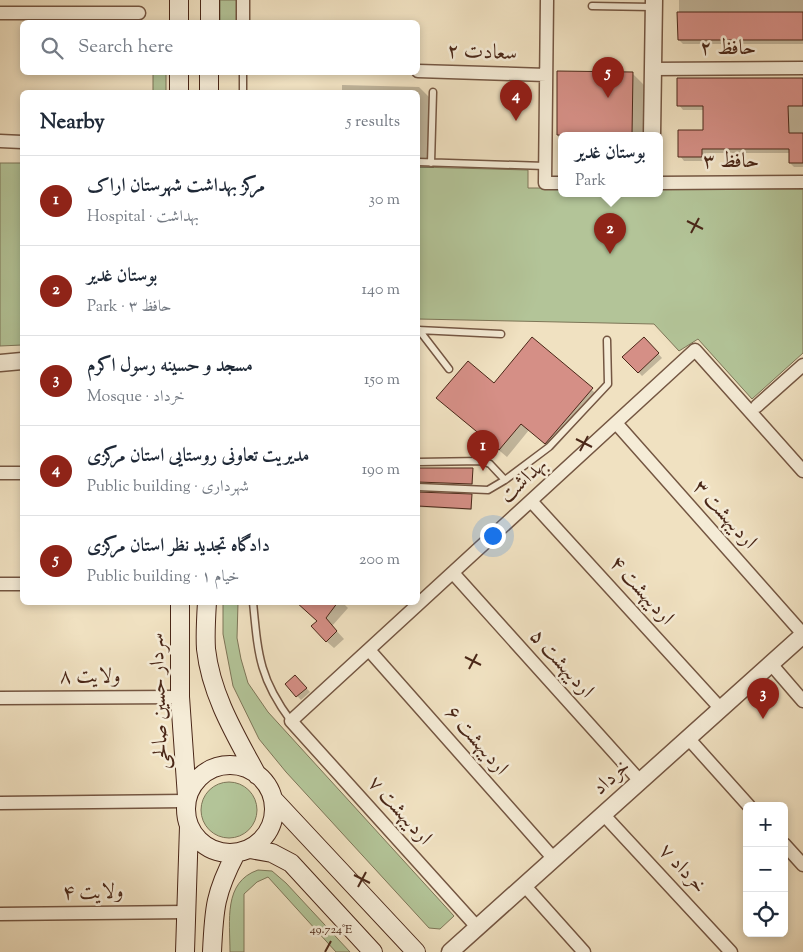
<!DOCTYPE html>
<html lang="en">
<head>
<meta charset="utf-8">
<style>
	:root { --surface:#fff; --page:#f2f2f3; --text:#1f2937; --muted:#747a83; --line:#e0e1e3; --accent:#8f2418 }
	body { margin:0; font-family:"Sorts Mill Goudy",Amiri,serif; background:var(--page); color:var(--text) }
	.controls { position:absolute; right:15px; bottom:15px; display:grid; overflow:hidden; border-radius:8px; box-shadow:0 2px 8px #0003 }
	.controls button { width:45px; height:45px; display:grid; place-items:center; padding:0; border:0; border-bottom:1px solid var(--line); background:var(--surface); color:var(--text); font:25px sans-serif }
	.you { position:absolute; left:492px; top:535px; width:18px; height:18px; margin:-12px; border:4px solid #fff; border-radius:50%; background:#1a73e8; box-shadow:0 0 0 8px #1a73e833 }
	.badge { display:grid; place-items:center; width:32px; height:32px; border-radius:50%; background:var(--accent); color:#fff; font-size:16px; font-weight:700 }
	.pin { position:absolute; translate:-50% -41px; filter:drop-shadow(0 1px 2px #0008) }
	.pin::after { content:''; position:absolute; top:26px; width:18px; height:15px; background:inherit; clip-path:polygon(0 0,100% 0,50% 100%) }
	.popup { position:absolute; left:558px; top:132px; width:105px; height:65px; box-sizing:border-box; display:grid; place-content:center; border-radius:8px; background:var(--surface); filter:drop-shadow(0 1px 4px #0005); font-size:16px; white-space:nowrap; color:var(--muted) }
	.popup b { font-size:19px; color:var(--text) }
	.popup::after { content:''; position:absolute; left:50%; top:100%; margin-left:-10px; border:10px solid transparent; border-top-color:var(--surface) }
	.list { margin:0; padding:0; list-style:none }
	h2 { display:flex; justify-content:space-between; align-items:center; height:65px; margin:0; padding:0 20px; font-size:21px }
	h2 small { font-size:16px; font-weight:400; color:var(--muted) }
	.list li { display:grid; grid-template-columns:32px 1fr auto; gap:15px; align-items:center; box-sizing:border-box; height:90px; padding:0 20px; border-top:1px solid var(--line) }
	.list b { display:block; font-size:19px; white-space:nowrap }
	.list p { margin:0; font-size:16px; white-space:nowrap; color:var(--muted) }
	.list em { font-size:16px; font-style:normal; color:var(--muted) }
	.icon { flex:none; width:28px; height:28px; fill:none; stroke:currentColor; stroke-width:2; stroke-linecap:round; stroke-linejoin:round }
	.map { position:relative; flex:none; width:803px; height:952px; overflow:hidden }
	.search { position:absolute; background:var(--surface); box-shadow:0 2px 8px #0003; left:20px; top:20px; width:400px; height:55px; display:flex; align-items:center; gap:12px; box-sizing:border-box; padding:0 18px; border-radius:8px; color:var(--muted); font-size:19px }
	.panel { position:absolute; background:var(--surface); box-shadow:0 2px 8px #0003; left:20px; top:90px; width:400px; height:515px; border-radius:8px }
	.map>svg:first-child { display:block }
	.green { fill:#b3c498; stroke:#7e7658 }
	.shadow { fill:#0003 }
	.building { fill:#d58f86; stroke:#4a2718 }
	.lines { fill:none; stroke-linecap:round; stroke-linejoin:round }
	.service-casing { stroke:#745642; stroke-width:9 }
	.minor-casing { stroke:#745642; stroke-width:15 }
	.tertiary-casing { stroke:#745642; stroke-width:19 }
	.secondary-casing { stroke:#4a2718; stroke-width:20 }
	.service { stroke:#f5ecd7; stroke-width:6 }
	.minor { stroke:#f5ecd7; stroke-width:12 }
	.tertiary { stroke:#f5ecd7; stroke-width:16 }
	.secondary { stroke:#f5ecd7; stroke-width:18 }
	.ticks { fill:none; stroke:#4a2718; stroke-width:2 }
	.labels { text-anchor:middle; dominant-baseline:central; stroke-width:5; stroke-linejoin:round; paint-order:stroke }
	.street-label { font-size:21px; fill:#4a2718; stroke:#f5ecd7 }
	.ticks-label { font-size:12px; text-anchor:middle; fill:#4a2718; stroke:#f5ecd7; stroke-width:5; stroke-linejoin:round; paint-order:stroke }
</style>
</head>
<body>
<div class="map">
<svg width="803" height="952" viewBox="0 0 803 952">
	<rect width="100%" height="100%" fill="#f0e1c1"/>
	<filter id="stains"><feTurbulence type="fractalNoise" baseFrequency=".004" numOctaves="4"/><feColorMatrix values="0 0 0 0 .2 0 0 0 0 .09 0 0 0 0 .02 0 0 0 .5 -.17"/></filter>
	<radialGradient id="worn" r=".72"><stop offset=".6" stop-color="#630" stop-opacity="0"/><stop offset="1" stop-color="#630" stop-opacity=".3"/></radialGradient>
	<!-- green -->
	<path class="green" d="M220,0H237V22H220Z
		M153,73H166V92H153Z
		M0,163H22V345L0,346Z
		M418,167L528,170V188H561V193H659V188L803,189V353L752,399L698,339L679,351L654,324L418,319Z
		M223,603H238L237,638L241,659L248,683L268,712L454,916L440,929L429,928L286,772L259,739L233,686L223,634Z
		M201 810a28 28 0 1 1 56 0a28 28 0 1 1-56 0Z
		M258,870L272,871L286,883L350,952H336L268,877L257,882L244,894V952H230C230,921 223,882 258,870Z"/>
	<!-- shadow -->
	<path class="shadow" d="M679,0H803V44H683L679,40Z
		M558,72L632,73L644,85V135H561V161L558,157Z
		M803,79V167H794L790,163V153H706V161H684L680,156L704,131V110H683L679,105Z
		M342,85L419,87L436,104L434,168H418V92H342Z
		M644,338L662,358L642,376L624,357Z
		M532,339L600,397L553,450L529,430L507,457L445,405L494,384Z
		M472,469L473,485L420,483L418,485V470Z
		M418,493L471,496L472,510L418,507Z
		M297,602H342L348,608L332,626L344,639L334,648L326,641L318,621Z
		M295,676L310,692L301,700L286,684Z"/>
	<!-- building -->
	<path class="building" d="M677,12H803V40H678Z
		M557,71L633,72L632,135H557Z
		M677,78H803V106H788L789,133H803V163H789V149H702V157H678V130H703V106H677Z
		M532,337L593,388L545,444L521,424L499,450L436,398L468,361L494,383Z
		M644,337L659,353L638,373L622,357Z
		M418,468H473L472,484L418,482Z
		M418,492L472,494L471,509L418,506Z
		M296,602H338L326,618L337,631L326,642L311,626L317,621Z
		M295,675L307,688L296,697L285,684Z"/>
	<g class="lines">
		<!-- service casing -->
		<g class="service-casing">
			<path id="service" d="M592,6L652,7
				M243,92V72
				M418,162L545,166
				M431,163L433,92
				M418,330L501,334
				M419,330L449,369
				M418,462L483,461L490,464L505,480
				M418,487L488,490L505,480L549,447L608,384L607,340
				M253,602C258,654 259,678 291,721"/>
		</g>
		<!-- minor casing -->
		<g class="minor-casing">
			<path id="minor" d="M243,0V22
				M547,0L545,183H561
				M0,13H139
				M652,69L803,68
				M418,71L546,75
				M0,141L22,142
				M659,183L803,182
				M757,406L803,365
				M616,423L803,634
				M0,473H22
				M531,501L721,709
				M453,573L640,781
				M0,584H22
				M369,650L554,859
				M771,664L803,701
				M0,698L180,697
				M688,738L749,806
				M0,803L186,801
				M603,814L731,952
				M784,844L803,865
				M524,885L584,952
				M0,914L187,912
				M477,927L291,721L695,350L803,471"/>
		</g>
		<!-- tertiary casing -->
		<g class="tertiary-casing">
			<path id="tertiary" d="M652,135L654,0
				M0,363L22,361
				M450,952L803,635"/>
		</g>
		<!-- secondary casing -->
		<g class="secondary-casing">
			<path id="secondary" d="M179,0V22
				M210,22V0
				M179,72V92
				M209,92V72
				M180,602V697L187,797
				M207,602C206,618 205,634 206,649C211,695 236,736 257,775
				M186 809a44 44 0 1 1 88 0a44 44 0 1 1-88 0Z
				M273,799L416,952
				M250,849L272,853L291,863L373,952
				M185,952L189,826
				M212,952C214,908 215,893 236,853"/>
		</g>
		<!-- service -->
		<use href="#service" class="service"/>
		<!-- minor -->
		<use href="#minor" class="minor"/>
		<!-- tertiary -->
		<use href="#tertiary" class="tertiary"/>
		<!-- secondary -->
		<use href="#secondary" class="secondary"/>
	</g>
	<!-- ticks -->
	<path class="ticks" d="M687,221L703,229M691,233L699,218M576,439L592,447M580,451L588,436M465,657L481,665M469,669L477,654M354,875L370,883M358,887L366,872M325,952L331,941"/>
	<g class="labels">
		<!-- street labels -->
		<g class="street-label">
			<text x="728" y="49">حافظ ۲</text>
			<text transform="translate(482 53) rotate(2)">سعادت ۲</text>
			<text x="731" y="162">حافظ ۳</text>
			<text transform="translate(524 481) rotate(-43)">بهداشت</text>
			<text transform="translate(724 515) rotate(48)">اردیبهشت ۳</text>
			<text transform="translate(641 591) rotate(48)">اردیبهشت ۴</text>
			<text transform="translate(561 664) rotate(48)">اردیبهشت ۵</text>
			<text x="90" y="677">ولایت ۸</text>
			<text transform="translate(160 701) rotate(-92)">سردار حسین صالحی</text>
			<text transform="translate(476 741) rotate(49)">اردیبهشت ۶</text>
			<text transform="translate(612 778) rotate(-42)">خرداد</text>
			<text transform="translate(399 811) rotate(48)">اردیبهشت ۷</text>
			<text transform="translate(682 869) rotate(47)">خرداد ۷</text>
			<text transform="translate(93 893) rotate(-1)">ولایت ۴</text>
		</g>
	</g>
	<g class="ticks-label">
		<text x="331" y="933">49.724°E</text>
	</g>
	<rect width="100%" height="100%" filter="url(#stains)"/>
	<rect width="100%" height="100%" fill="url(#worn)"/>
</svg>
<div class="controls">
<button>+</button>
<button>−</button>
<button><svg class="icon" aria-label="locate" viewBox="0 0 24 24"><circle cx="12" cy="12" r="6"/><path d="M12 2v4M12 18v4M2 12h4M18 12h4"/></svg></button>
</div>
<div class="you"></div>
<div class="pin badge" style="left:483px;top:471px">1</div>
<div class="pin badge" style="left:610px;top:254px">2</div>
<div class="popup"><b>بوستان غدیر</b>Park</div>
<div class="pin badge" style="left:763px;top:719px">3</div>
<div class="pin badge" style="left:516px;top:121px">4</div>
<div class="pin badge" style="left:608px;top:98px">5</div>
<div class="search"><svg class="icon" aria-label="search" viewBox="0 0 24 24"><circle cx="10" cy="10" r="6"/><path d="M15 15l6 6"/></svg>Search here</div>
<section class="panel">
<h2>Nearby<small>5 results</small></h2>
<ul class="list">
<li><span class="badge">1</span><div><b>مرکز بهداشت شهرستان اراک</b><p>Hospital · بهداشت</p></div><em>30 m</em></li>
<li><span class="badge">2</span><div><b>بوستان غدیر</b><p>Park · حافظ ۳</p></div><em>140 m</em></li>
<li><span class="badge">3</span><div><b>مسجد و حسینه رسول اکرم</b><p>Mosque · خرداد</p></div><em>150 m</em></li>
<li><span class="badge">4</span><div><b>مدیریت تعاونی روستایی استان مرکزی</b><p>Public building · شهرداری</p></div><em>190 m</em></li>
<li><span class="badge">5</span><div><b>دادگاه تجدید نظر استان مرکزی</b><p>Public building · خیام ۱</p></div><em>200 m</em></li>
</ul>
</section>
</div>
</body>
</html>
